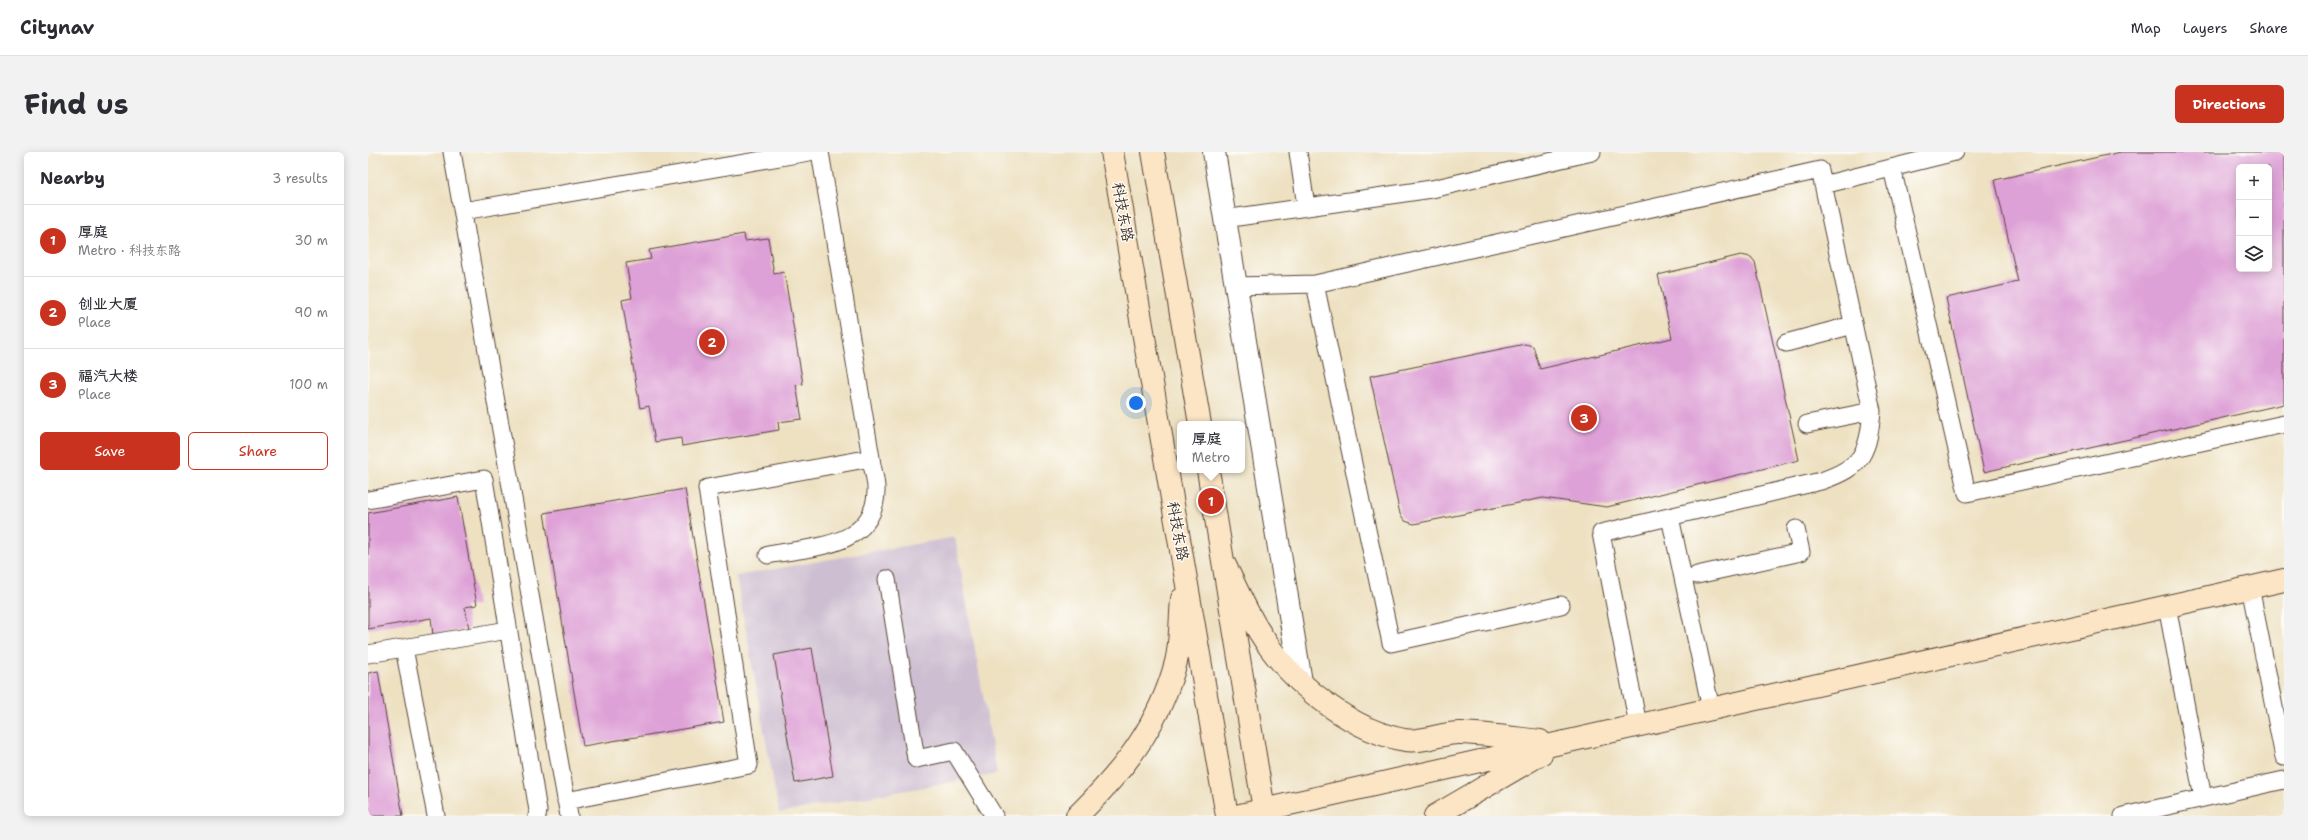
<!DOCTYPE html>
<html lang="en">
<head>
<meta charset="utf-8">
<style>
	:root { --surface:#fff; --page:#f2f2f3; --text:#2b2b33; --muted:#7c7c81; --line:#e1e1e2; --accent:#c8321e }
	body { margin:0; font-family:"Shantell Sans","LXGW WenKai TC",sans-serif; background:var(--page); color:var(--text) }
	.controls { position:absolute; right:12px; top:12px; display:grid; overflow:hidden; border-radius:6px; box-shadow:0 2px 10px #0003 }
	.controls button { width:36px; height:36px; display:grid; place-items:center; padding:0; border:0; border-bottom:1px solid var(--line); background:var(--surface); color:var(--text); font:20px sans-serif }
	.you { position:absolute; left:768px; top:251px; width:14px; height:14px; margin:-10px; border:3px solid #fff; border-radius:50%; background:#1a73e8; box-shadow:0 0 0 6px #1a73e833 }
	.badge { display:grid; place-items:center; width:26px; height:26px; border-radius:50%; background:var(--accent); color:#fff; font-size:13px; font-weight:700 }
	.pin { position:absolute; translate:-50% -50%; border:2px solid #fff; box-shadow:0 1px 4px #0006 }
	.popup { position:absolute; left:809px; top:269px; width:68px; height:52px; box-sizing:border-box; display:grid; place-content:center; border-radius:6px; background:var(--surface); filter:drop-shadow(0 1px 3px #0005); font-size:13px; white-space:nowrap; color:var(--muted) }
	.popup b { font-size:15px; color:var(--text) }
	.popup::after { content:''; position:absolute; left:50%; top:100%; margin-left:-8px; border:8px solid transparent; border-top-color:var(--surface) }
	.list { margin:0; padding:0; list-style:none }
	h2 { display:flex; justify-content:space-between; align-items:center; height:52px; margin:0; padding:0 16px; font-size:17px }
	h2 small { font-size:13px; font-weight:400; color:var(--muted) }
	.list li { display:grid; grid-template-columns:26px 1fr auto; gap:12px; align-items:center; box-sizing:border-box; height:72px; padding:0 16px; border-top:1px solid var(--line) }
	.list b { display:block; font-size:15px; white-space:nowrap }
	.list p { margin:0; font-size:13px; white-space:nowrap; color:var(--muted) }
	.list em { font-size:13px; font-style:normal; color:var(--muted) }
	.actions { display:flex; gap:8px; padding:12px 16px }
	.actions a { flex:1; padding:9px 0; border:1px solid var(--accent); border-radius:6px; text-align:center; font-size:14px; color:var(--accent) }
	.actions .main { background:var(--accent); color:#fff }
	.icon { flex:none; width:22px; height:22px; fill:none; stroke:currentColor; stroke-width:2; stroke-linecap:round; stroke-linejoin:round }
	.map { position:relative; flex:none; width:1916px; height:664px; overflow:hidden; border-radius:6px }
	header { display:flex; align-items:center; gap:24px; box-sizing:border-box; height:56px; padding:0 20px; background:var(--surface); border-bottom:1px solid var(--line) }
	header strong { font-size:19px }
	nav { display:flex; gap:22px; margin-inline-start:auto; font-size:14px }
	.intro { display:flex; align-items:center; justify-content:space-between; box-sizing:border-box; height:96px; padding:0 24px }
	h1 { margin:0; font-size:28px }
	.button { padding:10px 18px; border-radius:6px; background:var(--accent); color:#fff; font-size:14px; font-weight:700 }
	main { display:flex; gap:24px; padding:0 24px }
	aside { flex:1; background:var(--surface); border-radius:6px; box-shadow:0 2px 10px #0003 }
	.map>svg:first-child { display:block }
	.industrial { fill:#cebed1 }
	.building { fill:#dea1d7; fill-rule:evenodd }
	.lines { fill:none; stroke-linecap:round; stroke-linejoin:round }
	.service-casing { stroke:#564537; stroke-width:19 }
	.tertiary-casing { stroke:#564537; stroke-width:24 }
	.secondary-casing { stroke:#564537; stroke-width:24 }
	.service { stroke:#fff; stroke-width:17 }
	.tertiary { stroke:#fff; stroke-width:22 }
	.secondary { stroke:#fce5c4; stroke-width:22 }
	.labels { text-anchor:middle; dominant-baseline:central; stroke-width:3; stroke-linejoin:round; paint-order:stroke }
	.street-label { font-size:15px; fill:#3b2a1e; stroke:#fdfcf7 }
</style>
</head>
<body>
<header>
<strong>Citynav</strong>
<nav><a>Map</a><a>Layers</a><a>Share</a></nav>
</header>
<div class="intro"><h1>Find us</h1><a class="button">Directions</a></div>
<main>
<aside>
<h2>Nearby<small>3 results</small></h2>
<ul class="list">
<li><span class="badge">1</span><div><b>厚庭</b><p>Metro · 科技东路</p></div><em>30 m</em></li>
<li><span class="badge">2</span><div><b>创业大厦</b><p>Place</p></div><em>90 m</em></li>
<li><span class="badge">3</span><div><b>福汽大楼</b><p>Place</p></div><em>100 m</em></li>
</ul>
<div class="actions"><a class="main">Save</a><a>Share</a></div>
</aside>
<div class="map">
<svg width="1916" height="664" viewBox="0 0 1916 664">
	<rect width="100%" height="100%" fill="#fdfcf7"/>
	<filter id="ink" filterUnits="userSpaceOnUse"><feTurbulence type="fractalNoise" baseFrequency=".025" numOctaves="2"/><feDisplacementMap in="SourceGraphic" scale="8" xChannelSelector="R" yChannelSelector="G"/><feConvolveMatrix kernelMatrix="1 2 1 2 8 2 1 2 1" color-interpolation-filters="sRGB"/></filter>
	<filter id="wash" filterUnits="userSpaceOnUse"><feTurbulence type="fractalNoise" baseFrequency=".012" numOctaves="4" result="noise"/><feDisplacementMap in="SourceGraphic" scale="16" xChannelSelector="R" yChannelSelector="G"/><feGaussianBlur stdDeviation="0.9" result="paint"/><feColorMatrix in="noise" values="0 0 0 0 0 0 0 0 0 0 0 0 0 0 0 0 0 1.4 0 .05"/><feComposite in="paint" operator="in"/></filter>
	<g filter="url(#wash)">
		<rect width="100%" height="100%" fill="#eee1c2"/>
		<!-- industrial -->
		<path class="industrial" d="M587,385L629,622L411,661L368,424Z"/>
		<g id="blocks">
			<!-- building -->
			<path class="building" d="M1753,0H1916V252L1616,320L1578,146L1650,130L1627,28ZM1871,15H1901V117H1871Z
				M376,82L377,89L400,86L406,122L416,120L435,232L428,233L434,267L410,270L411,278L314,294L313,286L287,290L281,254L272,256L254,148L264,146L258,111L283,107L281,98Z
				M1373,103L1383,105L1387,110L1431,308L1239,355L1175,346L1046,372L1037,369L1032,362L1002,224L1157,192L1165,194L1172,217L1304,186L1290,123Z
				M317,337L356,570L215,594L176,361Z
				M90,345L109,453L97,455L101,477L65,483L63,466L0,477V361Z
				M444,496L465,624L427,631L406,503Z
				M10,519L35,664H0V521Z"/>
		</g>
	</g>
	<g filter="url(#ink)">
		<use href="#blocks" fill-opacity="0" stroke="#564537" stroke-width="1"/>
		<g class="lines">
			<!-- service casing -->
			<g class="service-casing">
				<path id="service" d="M84,0L201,664
					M930,0L938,54
					M1524,16L1599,341L1916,272
					M1455,33L1587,0
					M95,59L441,0
					M856,67L1064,37L1224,0
					M947,132L1023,491L1193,453
					M867,134L947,132L1452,18L1504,259C1500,301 1495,315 1453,329L1233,381L1270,573
					M1418,191L1485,173
					M1439,272L1504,259
					M0,348L116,327L170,659L169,664
					M1302,365L1343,557
					M400,403C442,395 506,396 508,340C509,329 504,317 503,306
					M1329,423L1433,400L1428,377
					M519,427L548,607L586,599L626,664
					M1882,435L1916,605
					M1799,454L1835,646
					M36,496L68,664
					M0,502L140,478
					M198,649L381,613L339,336L503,306L452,0
					M1755,664L1916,628"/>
			</g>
			<!-- tertiary casing -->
			<g class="tertiary-casing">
				<path id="tertiary" d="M846,0L933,530"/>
			</g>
			<!-- secondary casing -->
			<g class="secondary-casing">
				<path id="secondary" d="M744,0L859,664
					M785,0L832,272
					M840,318L897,664
					M856,411C870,440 883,470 902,496C931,536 987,580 1037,588C1055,591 1075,580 1093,581C1119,582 1146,586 1172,589
					M709,664C755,619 791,574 808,510C813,490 812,467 814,447
					M868,664L1916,428
					M1067,664L1173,602"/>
			</g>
			<!-- service -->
			<use href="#service" class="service"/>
			<!-- tertiary -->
			<use href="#tertiary" class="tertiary"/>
			<!-- secondary -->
			<use href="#secondary" class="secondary"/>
		</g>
	</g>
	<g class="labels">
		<!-- street labels -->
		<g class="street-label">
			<text transform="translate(755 60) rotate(80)">科技东路</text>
			<text transform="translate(810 379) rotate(80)">科技东路</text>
		</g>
	</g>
</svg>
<div class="controls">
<button>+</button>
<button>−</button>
<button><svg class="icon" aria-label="layers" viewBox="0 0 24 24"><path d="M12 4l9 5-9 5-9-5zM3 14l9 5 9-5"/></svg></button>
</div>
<div class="you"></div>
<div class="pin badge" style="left:843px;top:349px">1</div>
<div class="popup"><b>厚庭</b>Metro</div>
<div class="pin badge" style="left:344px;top:190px">2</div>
<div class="pin badge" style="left:1216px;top:266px">3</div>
</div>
</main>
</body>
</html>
